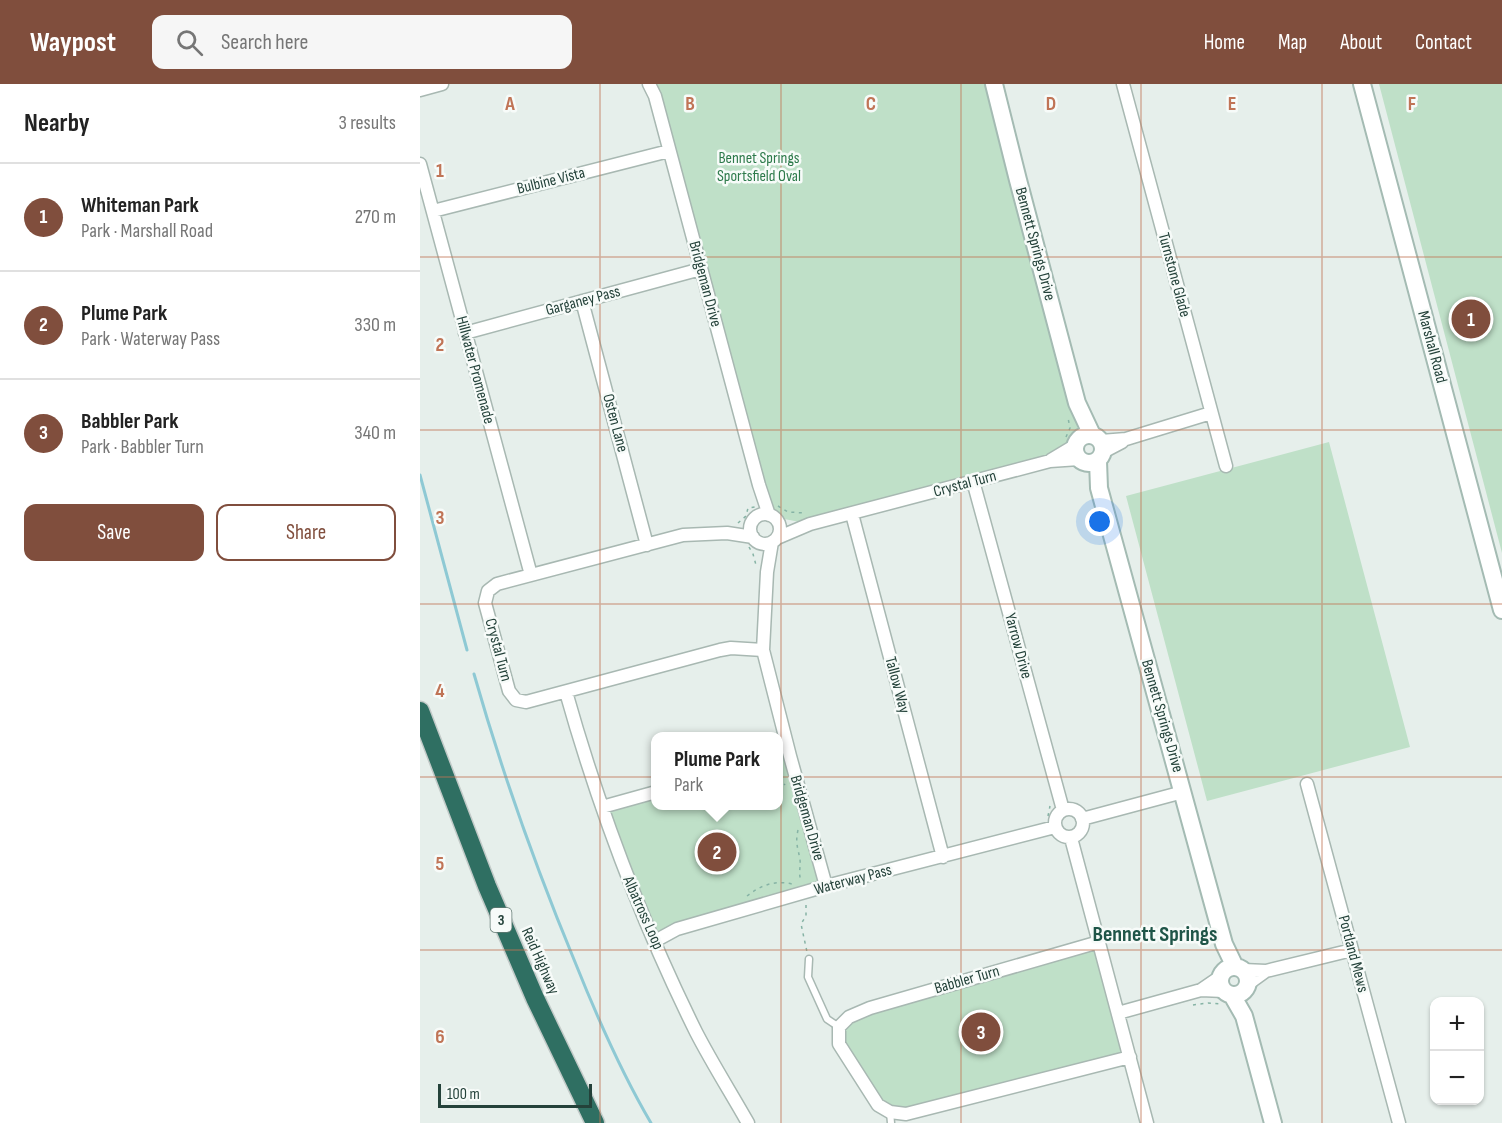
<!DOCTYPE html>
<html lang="en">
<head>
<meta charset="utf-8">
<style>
	:root { --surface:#fff; --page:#f6f6f6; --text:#222; --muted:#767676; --line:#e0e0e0; --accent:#804e3d }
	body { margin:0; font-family:"Sofia Sans Condensed",sans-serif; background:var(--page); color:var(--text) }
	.controls { position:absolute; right:18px; bottom:18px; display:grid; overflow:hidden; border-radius:12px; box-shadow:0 2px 4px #0004 }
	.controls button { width:54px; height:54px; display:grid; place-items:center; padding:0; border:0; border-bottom:2px solid var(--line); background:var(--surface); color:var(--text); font:30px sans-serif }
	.scale { position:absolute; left:18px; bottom:15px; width:154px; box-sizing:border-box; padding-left:6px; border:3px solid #24423a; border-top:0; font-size:16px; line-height:21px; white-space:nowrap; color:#24423a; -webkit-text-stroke:4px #f7fbf9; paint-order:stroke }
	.you { position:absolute; left:680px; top:438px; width:21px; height:21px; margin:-15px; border:4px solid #fff; border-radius:50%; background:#1a73e8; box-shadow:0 0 0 9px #1a73e833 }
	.badge { display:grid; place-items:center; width:39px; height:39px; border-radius:50%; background:var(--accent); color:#fff; font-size:20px; font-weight:700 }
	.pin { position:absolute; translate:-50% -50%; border:3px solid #fff; box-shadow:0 2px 6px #0006 }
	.popup { position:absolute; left:231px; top:648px; width:132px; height:78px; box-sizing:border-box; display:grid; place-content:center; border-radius:12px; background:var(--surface); filter:drop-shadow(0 2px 4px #0005); font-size:20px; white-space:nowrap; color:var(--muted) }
	.popup b { font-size:22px; color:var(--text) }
	.popup::after { content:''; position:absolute; left:50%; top:100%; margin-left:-12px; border:12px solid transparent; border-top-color:var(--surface) }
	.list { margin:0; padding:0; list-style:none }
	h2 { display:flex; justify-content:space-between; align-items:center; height:78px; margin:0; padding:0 24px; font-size:26px }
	h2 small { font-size:20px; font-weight:400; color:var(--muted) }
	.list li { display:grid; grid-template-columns:39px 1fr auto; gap:18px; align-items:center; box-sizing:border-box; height:108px; padding:0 24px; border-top:2px solid var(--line) }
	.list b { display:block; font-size:22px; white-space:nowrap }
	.list p { margin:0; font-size:20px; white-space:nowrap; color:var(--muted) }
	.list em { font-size:20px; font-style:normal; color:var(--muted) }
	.actions { display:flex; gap:12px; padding:18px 24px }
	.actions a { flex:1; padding:14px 0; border:2px solid var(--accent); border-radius:12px; text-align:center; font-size:21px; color:var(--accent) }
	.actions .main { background:var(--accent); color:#fff }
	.icon { flex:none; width:33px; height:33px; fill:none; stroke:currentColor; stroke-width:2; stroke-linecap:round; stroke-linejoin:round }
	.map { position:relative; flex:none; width:1082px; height:1039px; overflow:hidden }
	header { display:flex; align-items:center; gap:36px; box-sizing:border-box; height:84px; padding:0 30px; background:var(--accent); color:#fff }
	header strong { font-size:28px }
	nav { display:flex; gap:33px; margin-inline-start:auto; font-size:21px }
	.search { width:420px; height:54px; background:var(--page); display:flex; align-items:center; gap:15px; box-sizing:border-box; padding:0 21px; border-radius:12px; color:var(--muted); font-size:22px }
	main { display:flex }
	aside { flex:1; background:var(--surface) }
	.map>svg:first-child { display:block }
	.green { fill:#bfe0c8 }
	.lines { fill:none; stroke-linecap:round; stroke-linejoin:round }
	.stream { stroke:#8ec9d4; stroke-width:3 }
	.lane-casing { stroke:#a8b8b2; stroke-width:9 }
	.street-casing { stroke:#a8b8b2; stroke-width:15 }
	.secondary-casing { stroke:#a4bbb3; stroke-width:20 }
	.highway-casing { stroke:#c2cac8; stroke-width:21 }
	.path { stroke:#86b3a5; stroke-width:1.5; stroke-dasharray:3 4.5; stroke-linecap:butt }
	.lane { stroke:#fff; stroke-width:6 }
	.street { stroke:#fff; stroke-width:12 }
	.secondary { stroke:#fff; stroke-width:16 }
	.highway { stroke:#2f6f62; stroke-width:18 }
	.grid { fill:none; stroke:#c07456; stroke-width:1.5; stroke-opacity:0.55 }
	.labels { text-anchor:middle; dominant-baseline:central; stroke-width:5; stroke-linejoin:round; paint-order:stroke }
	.shield { fill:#f7fbf9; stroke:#637a73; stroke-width:1.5 }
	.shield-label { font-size:15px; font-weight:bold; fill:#24423a }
	.park-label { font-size:16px; fill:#2d7a4b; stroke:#f7fbf9 }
	.street-label { font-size:16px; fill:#24423a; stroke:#f7fbf9 }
	.district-label { font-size:22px; font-weight:bold; fill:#1f5548; stroke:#f7fbf9 }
	.grid-label { font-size:20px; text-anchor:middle; font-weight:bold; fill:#c07456; stroke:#f7fbf9; stroke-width:5; stroke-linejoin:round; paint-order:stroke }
</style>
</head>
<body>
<header>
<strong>Waypost</strong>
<div class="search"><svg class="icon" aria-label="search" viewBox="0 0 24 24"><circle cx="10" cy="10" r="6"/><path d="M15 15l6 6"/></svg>Search here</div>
<nav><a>Home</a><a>Map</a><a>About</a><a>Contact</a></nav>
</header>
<main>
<aside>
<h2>Nearby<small>3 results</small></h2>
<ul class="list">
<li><span class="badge">1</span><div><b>Whiteman Park</b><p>Park · Marshall Road</p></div><em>270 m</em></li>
<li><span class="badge">2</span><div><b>Plume Park</b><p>Park · Waterway Pass</p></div><em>330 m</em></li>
<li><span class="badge">3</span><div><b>Babbler Park</b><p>Park · Babbler Turn</p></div><em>340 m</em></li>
</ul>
<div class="actions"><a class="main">Save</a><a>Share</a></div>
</aside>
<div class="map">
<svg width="1082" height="1039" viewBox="0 0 1082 1039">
	<rect width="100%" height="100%" fill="#e6efeb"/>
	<!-- green -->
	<path class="green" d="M229,0H574L657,319L658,357L630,377L390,440L354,433Z
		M959,0H1082V469Z
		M909,358L990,663L787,717L706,412Z
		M370,672L406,802L235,857L182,723L235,708L236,722H358L359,675Z
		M679,858L710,973L470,1028L419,960L429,933Z"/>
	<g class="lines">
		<!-- stream -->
		<path class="stream" d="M0,391L47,566
			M54,590C82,688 116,784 155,878C177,933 201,988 231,1039"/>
		<!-- lane casing -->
		<g class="lane-casing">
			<path id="lane" d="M389,875L388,893L407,935L419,943
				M470,1028L471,1039"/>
		</g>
		<!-- street casing -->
		<g class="street-casing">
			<path id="street" d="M229,0L235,12L339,401L349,431
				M703,0L806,382
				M0,6L22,0
				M0,80L111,491
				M13,127L249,67
				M162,217L227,461
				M45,249L281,185
				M681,357L706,355L791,329
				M683,368L702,358
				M631,376L656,361
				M553,397L643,726
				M432,430L523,773
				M330 445a15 15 0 1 1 30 0a15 15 0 1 1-30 0Z
				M333,453L307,449L263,451L77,500L68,507L65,519L89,607L96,616L106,618L300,566L311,564L343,566
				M357,454L390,440L630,377L659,375
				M352,458L347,488L343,566L370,672L406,802
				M146,608C179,725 222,839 276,948C292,979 311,1009 328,1039
				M887,700L979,1039
				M182,723L236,708
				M635 739a14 14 0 1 1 28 0a14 14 0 1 1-28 0Z
				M662,735L763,708
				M651,754L727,1039
				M235,857L257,845L406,802L635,743
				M679,858L450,924L429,933L419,943V960L458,1021L470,1028L486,1030L710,973
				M823,886L846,887L932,866
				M828,900L846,887
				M781,906L804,907
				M698,929L781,906L800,893"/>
		</g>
		<!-- secondary casing -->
		<g class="secondary-casing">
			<path id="secondary" d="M574,0L598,96L657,319L672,351
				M942,0L1082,526
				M655 365a14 14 0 1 1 28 0a14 14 0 1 1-28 0Z
				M678,377L679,404L804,860L815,883
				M800 897a14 14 0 1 1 28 0a14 14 0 1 1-28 0Z
				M812,911L824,932L853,1039"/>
		</g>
		<!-- highway casing -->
		<g class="highway-casing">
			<path id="highway" d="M0,627L67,802L115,914L175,1039"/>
		</g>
		<!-- path -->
		<path class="path" d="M646,353L650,344L648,334
			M358,422L368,428L385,429
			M318,439L326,432L328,424L335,423
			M329,463L333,470L336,481
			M358,680L361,685L359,692L365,701
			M628,732L630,722
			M378,746C375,760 378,763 380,776C381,783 378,789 381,796
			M327,812C341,801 355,796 372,800
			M386,821V832L381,840L387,868
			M773,921L788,919L801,920"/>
		<!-- lane -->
		<use href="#lane" class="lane"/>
		<!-- street -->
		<use href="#street" class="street"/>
		<!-- secondary -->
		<use href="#secondary" class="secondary"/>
		<!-- highway -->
		<use href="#highway" class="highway"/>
	</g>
	<!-- grid -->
	<path class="grid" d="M180,0V1039M361,0V1039M541,0V1039M721,0V1039M902,0V1039M0,173H1082M0,346H1082M0,520H1082M0,693H1082M0,866H1082"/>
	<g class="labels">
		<!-- shield labels -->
		<rect class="shield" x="70.5" y="824" width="21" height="24" rx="4.5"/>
		<g class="shield-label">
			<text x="81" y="836">3</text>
		</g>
		<!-- park labels -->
		<g class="park-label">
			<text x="339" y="74">Bennet Springs<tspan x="339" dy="18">Sportsfield Oval</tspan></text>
		</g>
		<!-- street labels -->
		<g class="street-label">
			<text transform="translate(131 97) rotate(-14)">Bulbine Vista</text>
			<text transform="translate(615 160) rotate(75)">Bennett Springs Drive</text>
			<text transform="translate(754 191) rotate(75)">Turnstone Glade</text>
			<text transform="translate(285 200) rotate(75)">Bridgeman Drive</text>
			<text transform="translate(163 217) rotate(-15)">Garganey Pass</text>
			<text transform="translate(1012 263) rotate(75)">Marshall Road</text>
			<text transform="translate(55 286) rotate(75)">Hillwater Promenade</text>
			<text transform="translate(195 339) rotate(75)">Osten Lane</text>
			<text transform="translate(545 400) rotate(-15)">Crystal Turn</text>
			<text transform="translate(598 562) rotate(75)">Yarrow Drive</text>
			<text transform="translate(78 566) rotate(75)">Crystal Turn</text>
			<text transform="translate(477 601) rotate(75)">Tallow Way</text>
			<text transform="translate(742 632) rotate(74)">Bennett Springs Drive</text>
			<text transform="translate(387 734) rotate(74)">Bridgeman Drive</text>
			<text transform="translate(433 796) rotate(-15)">Waterway Pass</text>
			<text transform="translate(223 829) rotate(66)">Albatross Loop</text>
			<text transform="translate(933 870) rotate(75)">Portland Mews</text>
			<text transform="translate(120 877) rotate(66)">Reid Highway</text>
			<text transform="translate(547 896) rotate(-16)">Babbler Turn</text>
		</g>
		<!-- district labels -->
		<g class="district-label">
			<text x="735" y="850">Bennett Springs</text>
		</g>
	</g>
	<g class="grid-label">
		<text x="90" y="26">A</text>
		<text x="270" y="26">B</text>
		<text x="451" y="26">C</text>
		<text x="631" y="26">D</text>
		<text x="812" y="26">E</text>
		<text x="992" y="26">F</text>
		<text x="20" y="93">1</text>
		<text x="20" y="267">2</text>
		<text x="20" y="440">3</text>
		<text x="20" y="613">4</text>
		<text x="20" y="786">5</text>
		<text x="20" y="959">6</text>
	</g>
</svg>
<div class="controls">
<button>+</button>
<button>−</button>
</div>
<div class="scale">100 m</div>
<div class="you"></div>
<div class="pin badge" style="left:1051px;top:235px">1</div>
<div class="pin badge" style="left:297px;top:768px">2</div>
<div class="popup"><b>Plume Park</b>Park</div>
<div class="pin badge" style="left:561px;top:948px">3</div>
</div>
</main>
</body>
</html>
